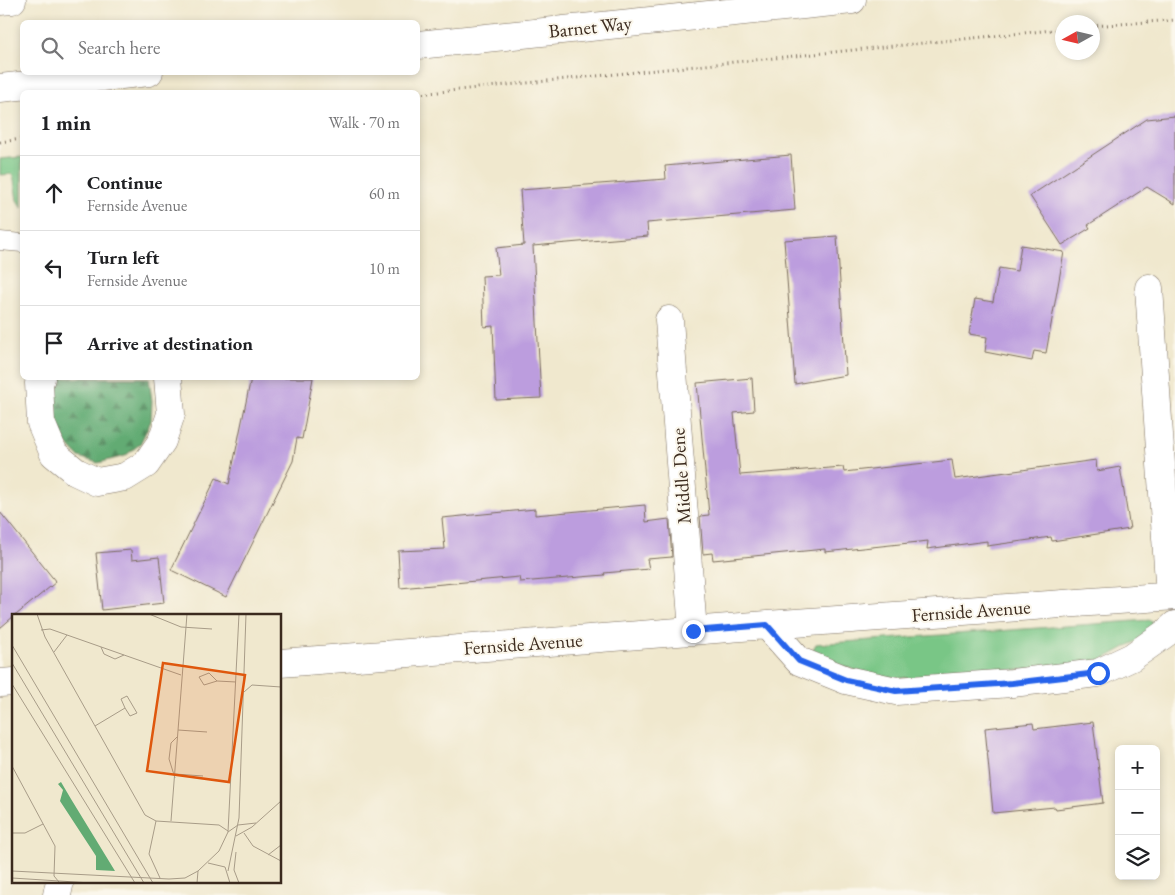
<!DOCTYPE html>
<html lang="en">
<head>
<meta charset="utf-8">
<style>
	:root { --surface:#fff; --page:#f6f6f6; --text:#202124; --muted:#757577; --line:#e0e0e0 }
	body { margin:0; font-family:"EB Garamond",serif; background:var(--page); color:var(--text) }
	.controls { position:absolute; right:15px; bottom:15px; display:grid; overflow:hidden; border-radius:8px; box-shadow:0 2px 8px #0003 }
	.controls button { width:45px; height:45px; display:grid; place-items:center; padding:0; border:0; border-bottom:1px solid var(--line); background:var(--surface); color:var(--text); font:25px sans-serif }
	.compass { position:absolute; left:1055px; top:15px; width:45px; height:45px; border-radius:50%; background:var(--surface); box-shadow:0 2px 8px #0003; rotate:262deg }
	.stop { position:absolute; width:15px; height:15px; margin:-11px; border:4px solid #2563eb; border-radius:50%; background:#fff }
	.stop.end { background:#2563eb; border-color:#fff; box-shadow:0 1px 5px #0008 }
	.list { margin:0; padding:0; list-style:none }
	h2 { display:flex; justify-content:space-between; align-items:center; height:65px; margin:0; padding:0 20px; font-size:21px }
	h2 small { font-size:16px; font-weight:400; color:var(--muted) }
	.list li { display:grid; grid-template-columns:32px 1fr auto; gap:15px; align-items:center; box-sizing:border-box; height:75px; padding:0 20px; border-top:1px solid var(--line) }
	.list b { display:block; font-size:19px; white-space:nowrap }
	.list p { margin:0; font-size:16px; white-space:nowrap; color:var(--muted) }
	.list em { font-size:16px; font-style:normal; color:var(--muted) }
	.icon { flex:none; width:28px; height:28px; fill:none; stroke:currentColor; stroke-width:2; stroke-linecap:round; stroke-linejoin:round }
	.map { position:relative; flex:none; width:1175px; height:895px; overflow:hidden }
	.search { position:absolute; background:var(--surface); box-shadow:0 2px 8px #0003; left:20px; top:20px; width:400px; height:55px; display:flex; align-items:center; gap:12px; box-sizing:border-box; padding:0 18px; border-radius:8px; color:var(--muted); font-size:19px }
	.panel { position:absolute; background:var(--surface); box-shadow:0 2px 8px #0003; left:20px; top:90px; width:400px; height:290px; border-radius:8px }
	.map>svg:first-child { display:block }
	.grass { fill:#79c686; stroke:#5a7852 }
	.forest { fill:url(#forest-firs); stroke:#4e6a48 }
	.building { fill:#bc9dde }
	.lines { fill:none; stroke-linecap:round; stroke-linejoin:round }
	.service-casing { stroke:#7a6c5c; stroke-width:19 }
	.minor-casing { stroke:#7a6c5c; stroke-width:29 }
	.trunk-casing { stroke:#7a6c5c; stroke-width:29 }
	.path { stroke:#7a6c5c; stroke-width:3; stroke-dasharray:1 4; stroke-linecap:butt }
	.service { stroke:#fff; stroke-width:18 }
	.minor { stroke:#fff; stroke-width:28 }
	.trunk { stroke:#fff; stroke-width:28 }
	.route { stroke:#2563eb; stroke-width:6 }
	.labels { text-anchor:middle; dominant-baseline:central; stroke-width:4; stroke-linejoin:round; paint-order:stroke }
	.street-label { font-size:19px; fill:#3b2a1e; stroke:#fbf7ec }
	.inset-road { fill:none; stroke:#a89c88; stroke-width:1 }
	.view { fill:#df570d; fill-opacity:0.15; stroke:#df570d; stroke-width:2.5 }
	.inset-edge { fill:none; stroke:#3b2a1e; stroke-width:2.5 }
</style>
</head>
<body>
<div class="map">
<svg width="1175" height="895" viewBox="0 0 1175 895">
	<defs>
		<pattern id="forest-firs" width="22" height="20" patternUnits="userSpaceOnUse" patternTransform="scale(1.25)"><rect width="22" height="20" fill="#62ab73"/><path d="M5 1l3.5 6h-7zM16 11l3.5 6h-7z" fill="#528b5e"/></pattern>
	</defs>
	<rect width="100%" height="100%" fill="#fbf7ec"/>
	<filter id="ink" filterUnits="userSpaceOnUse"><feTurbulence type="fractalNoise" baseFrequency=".02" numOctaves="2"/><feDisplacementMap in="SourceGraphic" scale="10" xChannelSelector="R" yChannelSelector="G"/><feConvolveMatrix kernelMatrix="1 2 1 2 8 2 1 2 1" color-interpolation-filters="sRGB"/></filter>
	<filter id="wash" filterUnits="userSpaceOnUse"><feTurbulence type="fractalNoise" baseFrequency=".0096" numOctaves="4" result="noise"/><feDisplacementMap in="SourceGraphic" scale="20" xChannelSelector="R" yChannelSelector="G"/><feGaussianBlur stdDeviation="1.12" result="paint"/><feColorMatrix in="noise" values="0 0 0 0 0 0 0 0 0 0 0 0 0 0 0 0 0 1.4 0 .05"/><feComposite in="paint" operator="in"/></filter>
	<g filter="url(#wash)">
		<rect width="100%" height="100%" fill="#f0e8ce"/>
		<!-- grass -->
		<path class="grass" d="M22,157V208L17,200L13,174L0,175V159Z
			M1149,620L1156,625L1153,632L1095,664L917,678L877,677L819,659L812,651L816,644Z"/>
		<!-- forest -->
		<path class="forest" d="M57,378H149L152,401L151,421L140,444L125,456L98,463L79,457L65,442L56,417L54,394Z"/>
		<g id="blocks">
			<!-- building -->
			<path class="building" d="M1175,116V204L1147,187L1088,225L1090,228L1062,245L1030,196L1147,119Z
				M791,155L795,210L647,223L648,236L533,246L541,398L496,400L493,326L484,327L482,276L499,275L496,248L524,245L520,190L666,179L665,166Z
				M837,236L846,375L795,384L784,240Z
				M1021,245L1064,252L1046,353L1034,351L1032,361L985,352L987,337L969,334L975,299L993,302L999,268L1017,271Z
				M251,378H313L302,439L297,438L293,461L226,597L171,570L216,478L229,484Z
				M752,378L754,411L734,413L740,475L843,467L844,472L952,460L955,479L1096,460L1097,471L1120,467L1130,529L1052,541L1051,537L987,546V541L927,549L928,541L825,552V549L713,560L712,553L703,554L700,516L709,515L697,383Z
				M645,505L646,522L669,519L672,557L647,559L649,569L604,573L605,575L520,582L519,577L400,588L398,551L445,549L442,518L535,509V515Z
				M0,512L56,582L16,615H14V616L0,628Z
				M131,550L132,560L159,557L164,603L102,610L96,553Z
				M1093,722L1103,803L1056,809L1055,807L993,813L985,728L1033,723L1034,729Z"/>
		</g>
	</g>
	<g filter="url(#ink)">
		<use href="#blocks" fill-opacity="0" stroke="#7a6c5c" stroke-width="1"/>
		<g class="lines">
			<!-- service casing -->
			<g class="service-casing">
				<path id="service" d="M0,241L22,243"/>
			</g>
			<!-- minor casing -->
			<g class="minor-casing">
				<path id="minor" d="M1149,288L1170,596
					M669,320L693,631
					M41,378L39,383L41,423L54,454L76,472L97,482L125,477L146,464L162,441L171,414L168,378
					M767,625L799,661L846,680L896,691L1012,683L1098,673L1132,657L1166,633L1175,625
					M280,663L767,625L1175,596
					M0,683L14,682
					M57,895L60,881"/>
			</g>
			<!-- trunk casing -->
			<g class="trunk-casing">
				<path id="trunk" d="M0,1L12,0
					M418,45L852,0
					M0,88L149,72"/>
			</g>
			<!-- path -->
			<path class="path" d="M1092,26L1175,20
				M418,94L1062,29
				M0,142L22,139"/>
			<!-- service -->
			<use href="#service" class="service"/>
			<!-- minor -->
			<use href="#minor" class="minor"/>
			<!-- trunk -->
			<use href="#trunk" class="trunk"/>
		</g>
	</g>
	<g class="lines" filter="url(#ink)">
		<!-- route -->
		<path class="route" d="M693,631L767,625L799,661L846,680L896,691L1012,683L1098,673"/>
	</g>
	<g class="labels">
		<!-- street labels -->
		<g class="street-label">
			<text transform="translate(590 27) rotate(-6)">Barnet Way</text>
			<text transform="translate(681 476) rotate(-94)">Middle Dene</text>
			<text transform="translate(971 611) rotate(-4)">Fernside Avenue</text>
			<text transform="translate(523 644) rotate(-4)">Fernside Avenue</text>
		</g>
	</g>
	<!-- overview -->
	<g transform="translate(12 614)">
		<rect width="269" height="269" fill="#f0e8ce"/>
		<path d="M49,168L59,185L103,257L84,256V242L48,187L51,176L46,170Z" fill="#62ab73"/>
		<path class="inset-road" d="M25,0L33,23L133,201L144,207L207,211L216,217M137,0L169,13L200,15M29,16L38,15L169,61M0,31L141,269M89,33L92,40L103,45L112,41M42,38L55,21M0,49L132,269M205,67L197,59L187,63L192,71L205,67L224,68M0,70L123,269M232,78L240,71L269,73M83,112L113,94L109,85L115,82L125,99L118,102L113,94M166,116L195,118M0,152L43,232L42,262L47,268M163,160L191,162M163,164L157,145L159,129L165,123M144,207L137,240L148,264M159,207L175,0M216,218L226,211L244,209M0,219H13L31,210M232,219L241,232L269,247M224,222L240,213L269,187M224,238L222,256L227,269M256,241L269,231M196,249L213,253L218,269M0,257L157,265L173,264L186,257M216,257L227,204L234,0M0,264L79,269M185,269L186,257L207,237L216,218L227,0"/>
		<path class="view" d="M151,49L233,61L217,168L135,157Z"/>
		<rect width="269" height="269" class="inset-edge"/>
	</g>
</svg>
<div class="controls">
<button>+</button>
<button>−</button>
<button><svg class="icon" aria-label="layers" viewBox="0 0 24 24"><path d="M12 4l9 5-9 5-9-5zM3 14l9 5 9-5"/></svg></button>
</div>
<svg class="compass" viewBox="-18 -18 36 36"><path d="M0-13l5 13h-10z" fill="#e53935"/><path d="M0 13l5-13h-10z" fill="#757577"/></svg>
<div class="stop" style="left:1098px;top:673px"></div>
<div class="stop end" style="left:693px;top:631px"></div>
<div class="search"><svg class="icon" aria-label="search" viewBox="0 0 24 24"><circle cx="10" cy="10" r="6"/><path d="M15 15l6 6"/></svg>Search here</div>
<section class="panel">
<h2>1 min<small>Walk · 70 m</small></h2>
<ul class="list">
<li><svg class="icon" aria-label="ahead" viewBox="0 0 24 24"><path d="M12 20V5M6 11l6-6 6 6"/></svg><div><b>Continue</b><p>Fernside Avenue</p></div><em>60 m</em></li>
<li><svg class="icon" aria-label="left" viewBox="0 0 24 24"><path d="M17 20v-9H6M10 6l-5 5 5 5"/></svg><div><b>Turn left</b><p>Fernside Avenue</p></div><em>10 m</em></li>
<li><svg class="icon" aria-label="arrive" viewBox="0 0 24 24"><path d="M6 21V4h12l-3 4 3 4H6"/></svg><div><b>Arrive at destination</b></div></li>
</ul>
</section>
</div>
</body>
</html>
